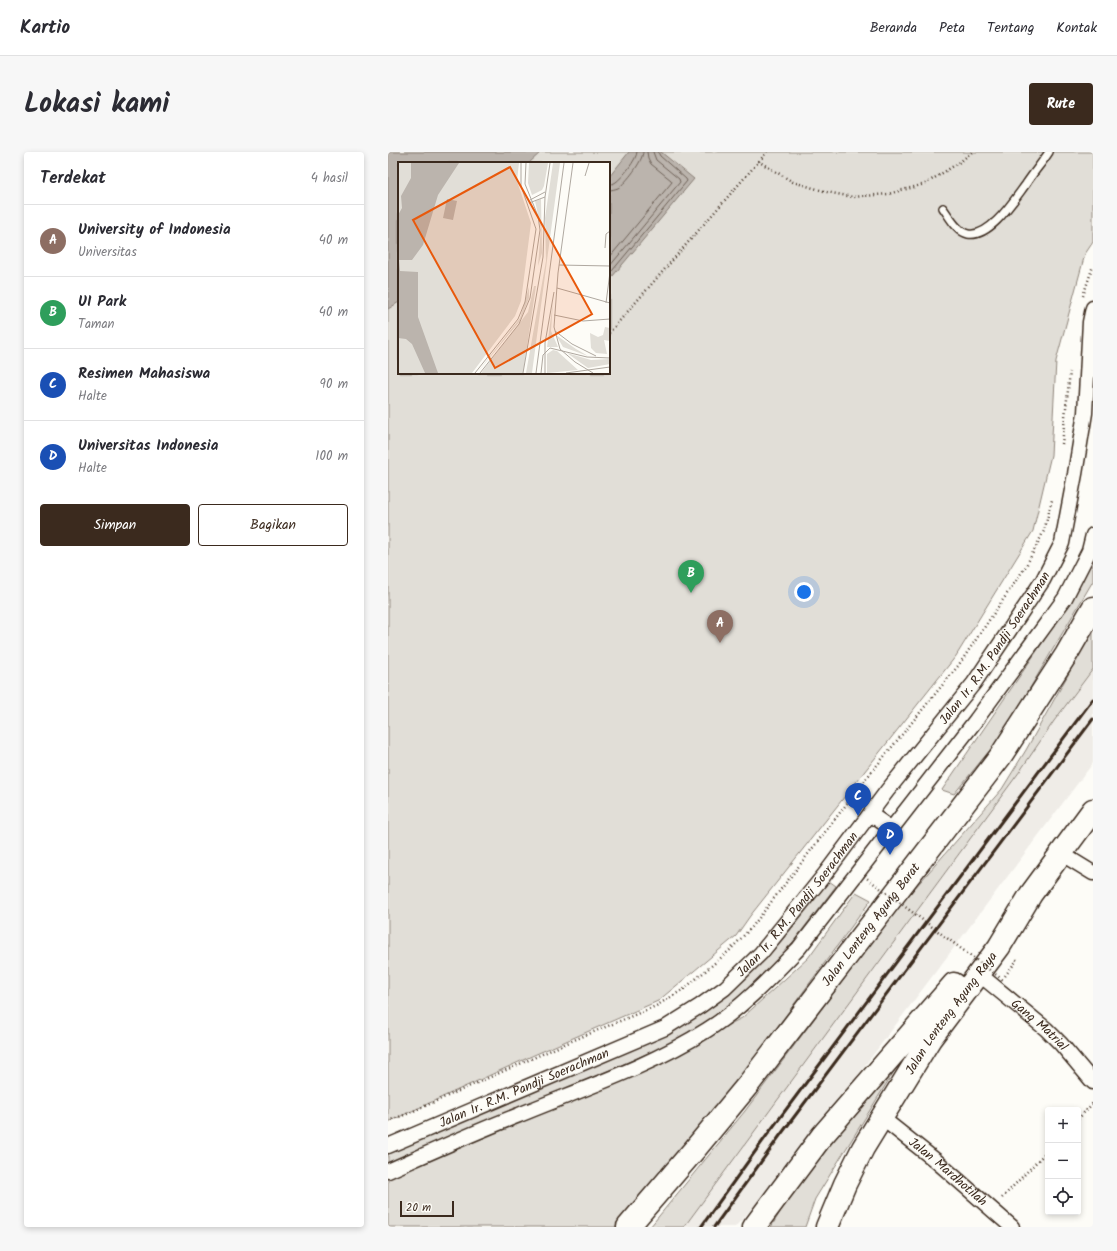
<!DOCTYPE html>
<html lang="id">
<head>
<meta charset="utf-8">
<style>
	:root { --surface:#fff; --page:#f7f7f7; --text:#2b2b33; --muted:#7c7c81; --line:#e1e1e2; --accent:#3b2a1e }
	body { margin:0; font-family:Kalam,sans-serif; background:var(--page); color:var(--text) }
	.controls { position:absolute; right:12px; bottom:12px; display:grid; overflow:hidden; border-radius:4px; box-shadow:0 2px 6px #0003 }
	.controls button { width:36px; height:36px; display:grid; place-items:center; padding:0; border:0; border-bottom:1px solid var(--line); background:var(--surface); color:var(--text); font:20px sans-serif }
	.scale { position:absolute; left:12px; bottom:10px; width:54px; box-sizing:border-box; padding-left:4px; border:2px solid #3b2a1e; border-top:0; font-size:11px; line-height:14px; white-space:nowrap; color:#3b2a1e; -webkit-text-stroke:3px #fdfcf7; paint-order:stroke }
	.you { position:absolute; left:416px; top:440px; width:14px; height:14px; margin:-10px; border:3px solid #fff; border-radius:50%; background:#1a73e8; box-shadow:0 0 0 6px #1a73e833 }
	.badge { display:grid; place-items:center; width:26px; height:26px; border-radius:50%; background:var(--accent); color:#fff; font-size:13px; font-weight:700 }
	.pin { position:absolute; translate:-50% -33px; filter:drop-shadow(0 1px 2px #0008) }
	.pin::after { content:''; position:absolute; top:21px; width:14px; height:12px; background:inherit; clip-path:polygon(0 0,100% 0,50% 100%) }
	.list { margin:0; padding:0; list-style:none }
	h2 { display:flex; justify-content:space-between; align-items:center; height:52px; margin:0; padding:0 16px; font-size:17px }
	h2 small { font-size:13px; font-weight:400; color:var(--muted) }
	.list li { display:grid; grid-template-columns:26px 1fr auto; gap:12px; align-items:center; box-sizing:border-box; height:72px; padding:0 16px; border-top:1px solid var(--line) }
	.list b { display:block; font-size:15px; white-space:nowrap }
	.list p { margin:0; font-size:13px; white-space:nowrap; color:var(--muted) }
	.list em { font-size:13px; font-style:normal; color:var(--muted) }
	.actions { display:flex; gap:8px; padding:12px 16px }
	.actions a { flex:1; padding:9px 0; border:1px solid var(--accent); border-radius:4px; text-align:center; font-size:14px; color:var(--accent) }
	.actions .main { background:var(--accent); color:#fff }
	.icon { flex:none; width:22px; height:22px; fill:none; stroke:currentColor; stroke-width:2; stroke-linecap:round; stroke-linejoin:round }
	.map { position:relative; flex:none; width:705px; height:1075px; overflow:hidden; border-radius:4px }
	header { display:flex; align-items:center; gap:24px; box-sizing:border-box; height:56px; padding:0 20px; background:var(--surface); border-bottom:1px solid var(--line) }
	header strong { font-size:19px }
	nav { display:flex; gap:22px; margin-inline-start:auto; font-size:14px }
	.intro { display:flex; align-items:center; justify-content:space-between; box-sizing:border-box; height:96px; padding:0 24px }
	h1 { margin:0; font-size:28px }
	.button { padding:10px 18px; border-radius:4px; background:var(--accent); color:#fff; font-size:14px; font-weight:700 }
	main { display:flex; gap:24px; padding:0 24px }
	aside { flex:1; background:var(--surface); border-radius:4px; box-shadow:0 2px 6px #0003 }
	.map>svg:first-child { display:block }
	.built { fill:#efece7 }
	.green { fill:#e1ded7; stroke:#8e847a; fill-rule:evenodd }
	.water { fill:#bbb4ad; stroke:#887d74 }
	.lines { fill:none; stroke-linecap:round; stroke-linejoin:round }
	.shore { stroke:#6e6157; stroke-width:1 }
	.lane-casing { stroke:#3b2a1e; stroke-width:10 }
	.street-casing { stroke:#3b2a1e; stroke-width:17 }
	.primary-casing { stroke:#3b2a1e; stroke-width:25 }
	.path { stroke:#3b2a1e; stroke-width:2.5; stroke-dasharray:1 3; stroke-linecap:butt }
	.lane { stroke:#fdfcf7; stroke-width:7 }
	.street { stroke:#fdfcf7; stroke-width:14 }
	.primary { stroke:#fdfcf7; stroke-width:22 }
	.rail { stroke:#3b2a1e; stroke-width:3 }
	.path-bridge { stroke:#3b2a1e; stroke-width:2.5; stroke-dasharray:1 3; stroke-linecap:butt }
	.labels { text-anchor:middle; dominant-baseline:central; stroke-width:3.5; stroke-linejoin:round; paint-order:stroke }
	.street-label { font-size:13px; fill:#3b2a1e; stroke:#fdfcf7 }
	.inset-road { fill:none; stroke:#afa8a0; stroke-width:1 }
	.view { fill:#e8590c; fill-opacity:0.15; stroke:#e8590c; stroke-width:2 }
	.inset-edge { fill:none; stroke:#3b2a1e; stroke-width:2 }
</style>
</head>
<body>
<header>
<strong>Kartio</strong>
<nav><a>Beranda</a><a>Peta</a><a>Tentang</a><a>Kontak</a></nav>
</header>
<div class="intro"><h1>Lokasi kami</h1><a class="button">Rute</a></div>
<main>
<aside>
<h2>Terdekat<small>4 hasil</small></h2>
<ul class="list">
<li><span class="badge" style="background:#8d6e63">A</span><div><b>University of Indonesia</b><p>Universitas</p></div><em>40 m</em></li>
<li><span class="badge" style="background:#2e9e5b">B</span><div><b>UI Park</b><p>Taman</p></div><em>40 m</em></li>
<li><span class="badge" style="background:#1a4fb4">C</span><div><b>Resimen Mahasiswa</b><p>Halte</p></div><em>90 m</em></li>
<li><span class="badge" style="background:#1a4fb4">D</span><div><b>Universitas Indonesia</b><p>Halte</p></div><em>100 m</em></li>
</ul>
<div class="actions"><a class="main">Simpan</a><a>Bagikan</a></div>
</aside>
<div class="map">
<svg width="705" height="1075" viewBox="0 0 705 1075">
	<rect width="100%" height="100%" fill="#fdfcf7"/>
	<filter id="ink" filterUnits="userSpaceOnUse"><feTurbulence type="fractalNoise" baseFrequency=".025" numOctaves="2"/><feDisplacementMap in="SourceGraphic" scale="8" xChannelSelector="R" yChannelSelector="G"/><feConvolveMatrix kernelMatrix="1 2 1 2 8 2 1 2 1" color-interpolation-filters="sRGB"/></filter>
	<g filter="url(#ink)">
		<!-- built -->
		<path class="built" d="M705,517V611L396,1021L347,1075H296L632,619L666,569Z"/>
		<!-- green -->
		<path class="green" d="M0,0H705V90L697,102L668,209L663,303L645,379L568,504L362,764L348,784L270,849L146,903L0,970ZM11,11H221V221H11Z
			M705,404V429L615,582L566,642L554,638L672,465L689,437Z
			M705,474V517L666,569L632,619L296,1075H262L357,959L511,754L614,637L638,598L686,512Z
			M441,729L448,734L405,790L382,816L345,850L322,867L286,890L176,938L0,1012V1000L261,891C292,876 322,858 348,835C384,805 412,766 441,729Z
			M468,740L483,748L390,874L337,953L238,1075H0V1021L247,919L354,866L420,806Z
			M526,887L427,1047L417,1075H383L402,1044Z"/>
		<!-- water -->
		<path class="water" d="M0,0H153L141,11H11V150L0,157Z
			M241,0H273L306,27L224,125L221,123V25Z"/>
		<g class="lines">
			<!-- shore -->
			<path class="shore" d="M221,32C224,32 225,32 228,30C234,26 249,7 249,0
				M221,38C224,38 227,37 230,36C238,31 255,9 255,0
				M221,106L284,30L283,28L263,12L260,6L259,0
				M221,115L292,30L291,27L268,8L265,0
				M221,120L224,119L299,29L298,27L272,4L270,0"/>
			<!-- lane casing -->
			<g class="lane-casing">
				<path id="lane" d="M555,56C561,64 569,80 580,82C602,86 626,48 638,32C645,21 654,11 661,0"/>
			</g>
			<!-- street casing -->
			<g class="street-casing">
				<g id="street">
					<path d="M482,662L504,677"/>
					<path d="M674,702L705,721"/>
					<path id="s1" d="M591,822L658,877L673,892L705,930"/>
					<path id="s2" d="M494,966L547,1008L624,1075"/>
					<path id="s3" d="M0,994L277,876L312,854L337,836L373,801L437,722L499,639L586,531L655,428L674,391L687,322L697,261L702,170L705,156"/>
					<path d="M0,1019C43,1000 87,980 131,963C194,937 261,915 319,878C354,856 383,825 411,796L588,568L677,446L701,399L705,383"/>
				</g>
			</g>
			<!-- primary casing -->
			<g class="primary-casing">
				<g id="primary">
					<path id="s4" d="M240,1075L307,997L359,934L612,605L678,503L705,456"/>
					<path d="M366,1075L434,984L566,832"/>
					<path id="s5" d="M439,1075L457,1032L475,996L542,887L611,795L643,742L705,658"/>
				</g>
			</g>
			<!-- path -->
			<path class="path" d="M370,9L405,30L439,40L465,45L500,42L537,32L572,10L584,0
				M695,144L705,114
				M221,181L379,0
				M674,292L682,220
				M617,824L629,808L626,806
				M690,967L705,951
				M0,969L19,962L179,891L268,854L296,837L341,799L364,775L477,628L570,514L638,414L656,379L664,348
				M614,1046L660,998"/>
			<!-- lane -->
			<use href="#lane" class="lane"/>
			<!-- street -->
			<use href="#street" class="street"/>
			<!-- primary -->
			<use href="#primary" class="primary"/>
			<!-- rail -->
			<path class="rail" d="M313,1075L382,979L705,547
				M326,1075L391,985L705,567"/>
			<!-- path-bridge -->
			<path class="path-bridge" d="M476,724L615,828"/>
		</g>
	</g>
	<g class="labels">
		<!-- street labels -->
		<g class="street-label">
			<text stroke="none"><textPath href="#s3" startOffset="808">Jalan Ir. R.M. Pandji Soerachman</textPath></text>
			<text stroke="none"><textPath href="#s3" startOffset="484">Jalan Ir. R.M. Pandji Soerachman</textPath></text>
			<text stroke="none"><textPath href="#s4" startOffset="388">Jalan Lenteng Agung Barat</textPath></text>
			<text stroke="none"><textPath href="#s5" startOffset="248">Jalan Lenteng Agung Raya</textPath></text>
			<text stroke="none"><textPath href="#s1" startOffset="79">Gang Matrial</textPath></text>
			<text stroke="none"><textPath href="#s3" startOffset="148">Jalan Ir. R.M. Pandji Soerachman</textPath></text>
			<text stroke="none"><textPath href="#s2" startOffset="85">Jalan Mardhotilah</textPath></text>
		</g>
	</g>
	<!-- overview -->
	<g transform="translate(10 10)">
		<rect width="212" height="212" fill="#fdfcf7"/>
		<path d="M0,1H121L119,19L133,61L123,139L117,154L74,211H0ZM131,1H150L146,24L144,28L134,33L130,21ZM155,1H162L134,211H128L148,99L147,56ZM143,37L144,91L140,104L143,66L137,39ZM136,124H138L125,211H83L130,150ZM131,125V136L122,159L79,211L122,156ZM155,140L153,169L160,185H149ZM207,165L212,166V179L206,178L209,192L198,191L193,186L192,171L200,175L205,173ZM158,173L178,187L190,194L165,185ZM155,188L159,189L180,208L149,211V192ZM169,191L193,198L212,197V202L190,206Z" fill="#e1ded7"/>
		<path d="M13,1H61L40,33L25,83L14,98H1L2,109L20,110V155L40,211H27L14,182L8,177L0,176V53L4,46L3,34L13,16ZM49,37L59,39L55,58L45,56Z" fill="#bbb4ad"/>
		<path class="inset-road" d="M175,1L160,111L156,165L162,187L177,200L195,211M187,14L191,1M132,38L147,30M131,41L147,35M207,86L208,72L212,69M161,103L212,104M159,126L212,141M208,141L212,110M156,153L185,159L212,157M157,169L174,182L198,194M77,211L120,157L127,140L138,67L123,24V1M82,211L121,162L132,136L142,68L140,54L127,22L128,1M125,211L145,95L147,35L152,1M138,211L166,1M143,211L145,193L152,186L189,195L212,196M147,211V181L156,130M168,211L212,205"/>
		<path class="view" d="M112,5L194,152L97,206L15,58Z"/>
		<rect width="212" height="212" class="inset-edge"/>
	</g>
</svg>
<div class="controls">
<button>+</button>
<button>−</button>
<button><svg class="icon" aria-label="locate" viewBox="0 0 24 24"><circle cx="12" cy="12" r="6"/><path d="M12 2v4M12 18v4M2 12h4M18 12h4"/></svg></button>
</div>
<div class="scale">20 m</div>
<div class="you"></div>
<div class="pin badge" style="left:332px;top:491px;background:#8d6e63">A</div>
<div class="pin badge" style="left:303px;top:441px;background:#2e9e5b">B</div>
<div class="pin badge" style="left:470px;top:664px;background:#1a4fb4">C</div>
<div class="pin badge" style="left:502px;top:703px;background:#1a4fb4">D</div>
</div>
</main>
</body>
</html>
